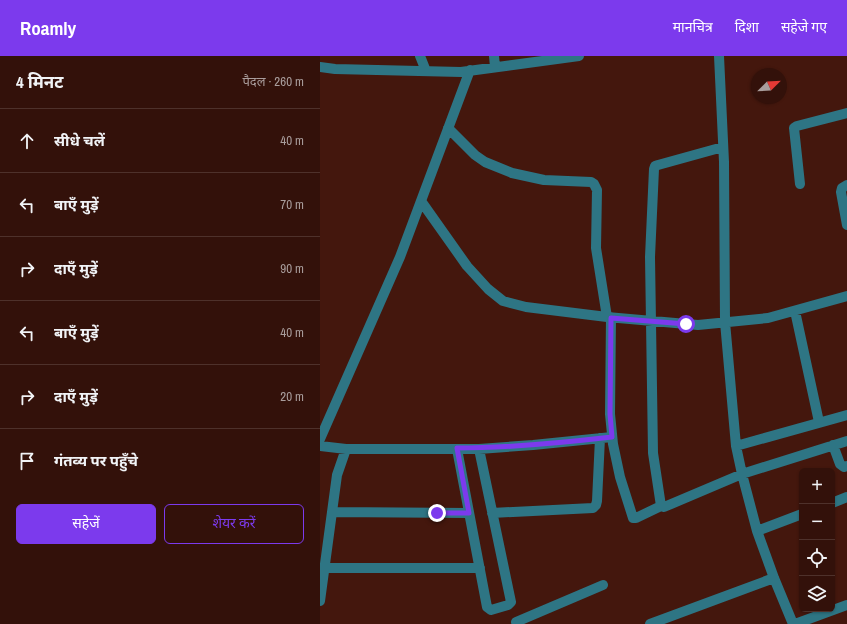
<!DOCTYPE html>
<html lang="hi">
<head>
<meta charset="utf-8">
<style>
	:root { --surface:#33110a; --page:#3e1f18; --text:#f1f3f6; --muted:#a99d9c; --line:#4e312b; --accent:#7c3aed }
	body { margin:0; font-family:"Archivo Narrow","Noto Sans Devanagari",sans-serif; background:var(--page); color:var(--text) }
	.controls { position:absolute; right:12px; bottom:12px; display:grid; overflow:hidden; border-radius:6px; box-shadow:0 1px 3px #0004 }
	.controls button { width:36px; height:36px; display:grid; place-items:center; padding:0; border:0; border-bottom:1px solid var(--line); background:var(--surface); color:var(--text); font:20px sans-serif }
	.compass { position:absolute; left:431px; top:12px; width:36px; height:36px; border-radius:50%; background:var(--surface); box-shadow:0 1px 3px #0004; rotate:66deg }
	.stop { position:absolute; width:12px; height:12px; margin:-9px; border:3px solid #7c3aed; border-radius:50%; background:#fff }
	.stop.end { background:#7c3aed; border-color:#fff; box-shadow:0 1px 4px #0008 }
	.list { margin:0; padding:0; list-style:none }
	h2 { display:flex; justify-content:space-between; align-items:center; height:52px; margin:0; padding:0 16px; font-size:17px }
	h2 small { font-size:13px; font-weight:400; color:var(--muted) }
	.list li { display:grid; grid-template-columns:26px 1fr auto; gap:12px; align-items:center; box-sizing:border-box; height:64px; padding:0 16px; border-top:1px solid var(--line) }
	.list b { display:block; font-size:15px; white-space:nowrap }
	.list em { font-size:13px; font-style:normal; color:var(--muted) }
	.actions { display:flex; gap:8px; padding:12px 16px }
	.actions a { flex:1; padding:9px 0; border:1px solid var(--accent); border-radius:6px; text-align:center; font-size:14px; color:var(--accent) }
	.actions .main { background:var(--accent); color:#fff }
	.icon { flex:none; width:22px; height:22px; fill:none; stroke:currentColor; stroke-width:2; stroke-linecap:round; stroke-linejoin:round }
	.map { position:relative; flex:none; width:527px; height:568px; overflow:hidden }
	header { display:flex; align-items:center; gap:24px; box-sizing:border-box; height:56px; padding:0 20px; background:var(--accent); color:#fff }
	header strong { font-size:19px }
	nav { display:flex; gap:22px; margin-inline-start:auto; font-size:14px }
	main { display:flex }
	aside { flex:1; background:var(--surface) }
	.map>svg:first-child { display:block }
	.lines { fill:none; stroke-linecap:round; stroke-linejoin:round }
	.minor { stroke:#2e7584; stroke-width:10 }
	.route { stroke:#7c3aed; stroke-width:5 }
</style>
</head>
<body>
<header>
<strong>Roamly</strong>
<nav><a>मानचित्र</a><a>दिशा</a><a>सहेजे गए</a></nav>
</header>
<main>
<aside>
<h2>4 मिनट<small>पैदल · 260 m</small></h2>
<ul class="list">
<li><svg class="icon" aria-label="ahead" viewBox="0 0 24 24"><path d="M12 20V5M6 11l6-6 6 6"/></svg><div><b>सीधे चलें</b></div><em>40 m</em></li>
<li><svg class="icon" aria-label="left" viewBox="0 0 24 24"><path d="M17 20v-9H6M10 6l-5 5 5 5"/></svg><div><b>बाएँ मुड़ें</b></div><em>70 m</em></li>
<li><svg class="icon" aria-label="right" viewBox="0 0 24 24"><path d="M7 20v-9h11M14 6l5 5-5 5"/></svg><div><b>दाएँ मुड़ें</b></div><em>90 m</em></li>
<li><svg class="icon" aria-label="left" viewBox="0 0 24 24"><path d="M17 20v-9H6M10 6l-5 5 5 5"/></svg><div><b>बाएँ मुड़ें</b></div><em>40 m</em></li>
<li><svg class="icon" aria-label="right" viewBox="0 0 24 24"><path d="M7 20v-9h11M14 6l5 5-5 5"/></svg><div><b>दाएँ मुड़ें</b></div><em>20 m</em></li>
<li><svg class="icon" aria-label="arrive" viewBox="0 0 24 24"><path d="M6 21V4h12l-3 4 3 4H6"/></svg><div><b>गंतव्य पर पहुँचे</b></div></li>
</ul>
<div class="actions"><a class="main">सहेजें</a><a>शेयर करें</a></div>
</aside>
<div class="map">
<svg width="527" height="568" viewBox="0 0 527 568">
	<rect width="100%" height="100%" fill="#44170d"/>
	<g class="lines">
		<!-- minor -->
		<path class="minor" d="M100,0L106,15
			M174,0L175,11
			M399,0L404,106L405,266L416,390L422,418L437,475
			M0,11L15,13L141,16L259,0
			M128,72L155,99L165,106L192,117L224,124L271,126L274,128L277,134L276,192L287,261
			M403,91L338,109L335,110L334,113L330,201L333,397L341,450L344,451L422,418L527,385
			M480,128L474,72L477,70L527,57
			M527,129L522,132L521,136L527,169
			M101,145L147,210L168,233L183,245L206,251L287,261L378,269L448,262L527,240
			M475,255L499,366
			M291,261L290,358L293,388L300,421L313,462H316L341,450
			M0,383L80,201L150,14
			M513,389L520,408L524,411L527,410
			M0,390L26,393H159L213,389L292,381
			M416,390L527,359
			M137,393L167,551L171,554L188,549L191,546L159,393
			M512,447L527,441
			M12,456L149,457
			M172,457L273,452L276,449L277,445L280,382
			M4,512H160
			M0,545L17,419L26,393
			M196,566L283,529
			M330,568L454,522
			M473,568L454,522L437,475L482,458
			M475,568L527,549"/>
	</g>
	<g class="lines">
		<!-- route -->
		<path class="route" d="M117,457H149L137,392C189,392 240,387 292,381L290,358L291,262L366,268"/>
	</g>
</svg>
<div class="controls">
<button>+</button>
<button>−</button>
<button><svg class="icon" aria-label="locate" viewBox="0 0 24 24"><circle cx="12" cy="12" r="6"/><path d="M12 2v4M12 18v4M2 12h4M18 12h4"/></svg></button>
<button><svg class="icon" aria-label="layers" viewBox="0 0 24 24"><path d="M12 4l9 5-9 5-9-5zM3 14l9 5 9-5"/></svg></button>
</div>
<svg class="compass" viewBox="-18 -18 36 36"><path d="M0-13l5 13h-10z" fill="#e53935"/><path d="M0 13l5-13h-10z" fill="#a99d9c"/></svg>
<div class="stop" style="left:366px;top:268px"></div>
<div class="stop end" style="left:117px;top:457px"></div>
</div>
</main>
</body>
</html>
